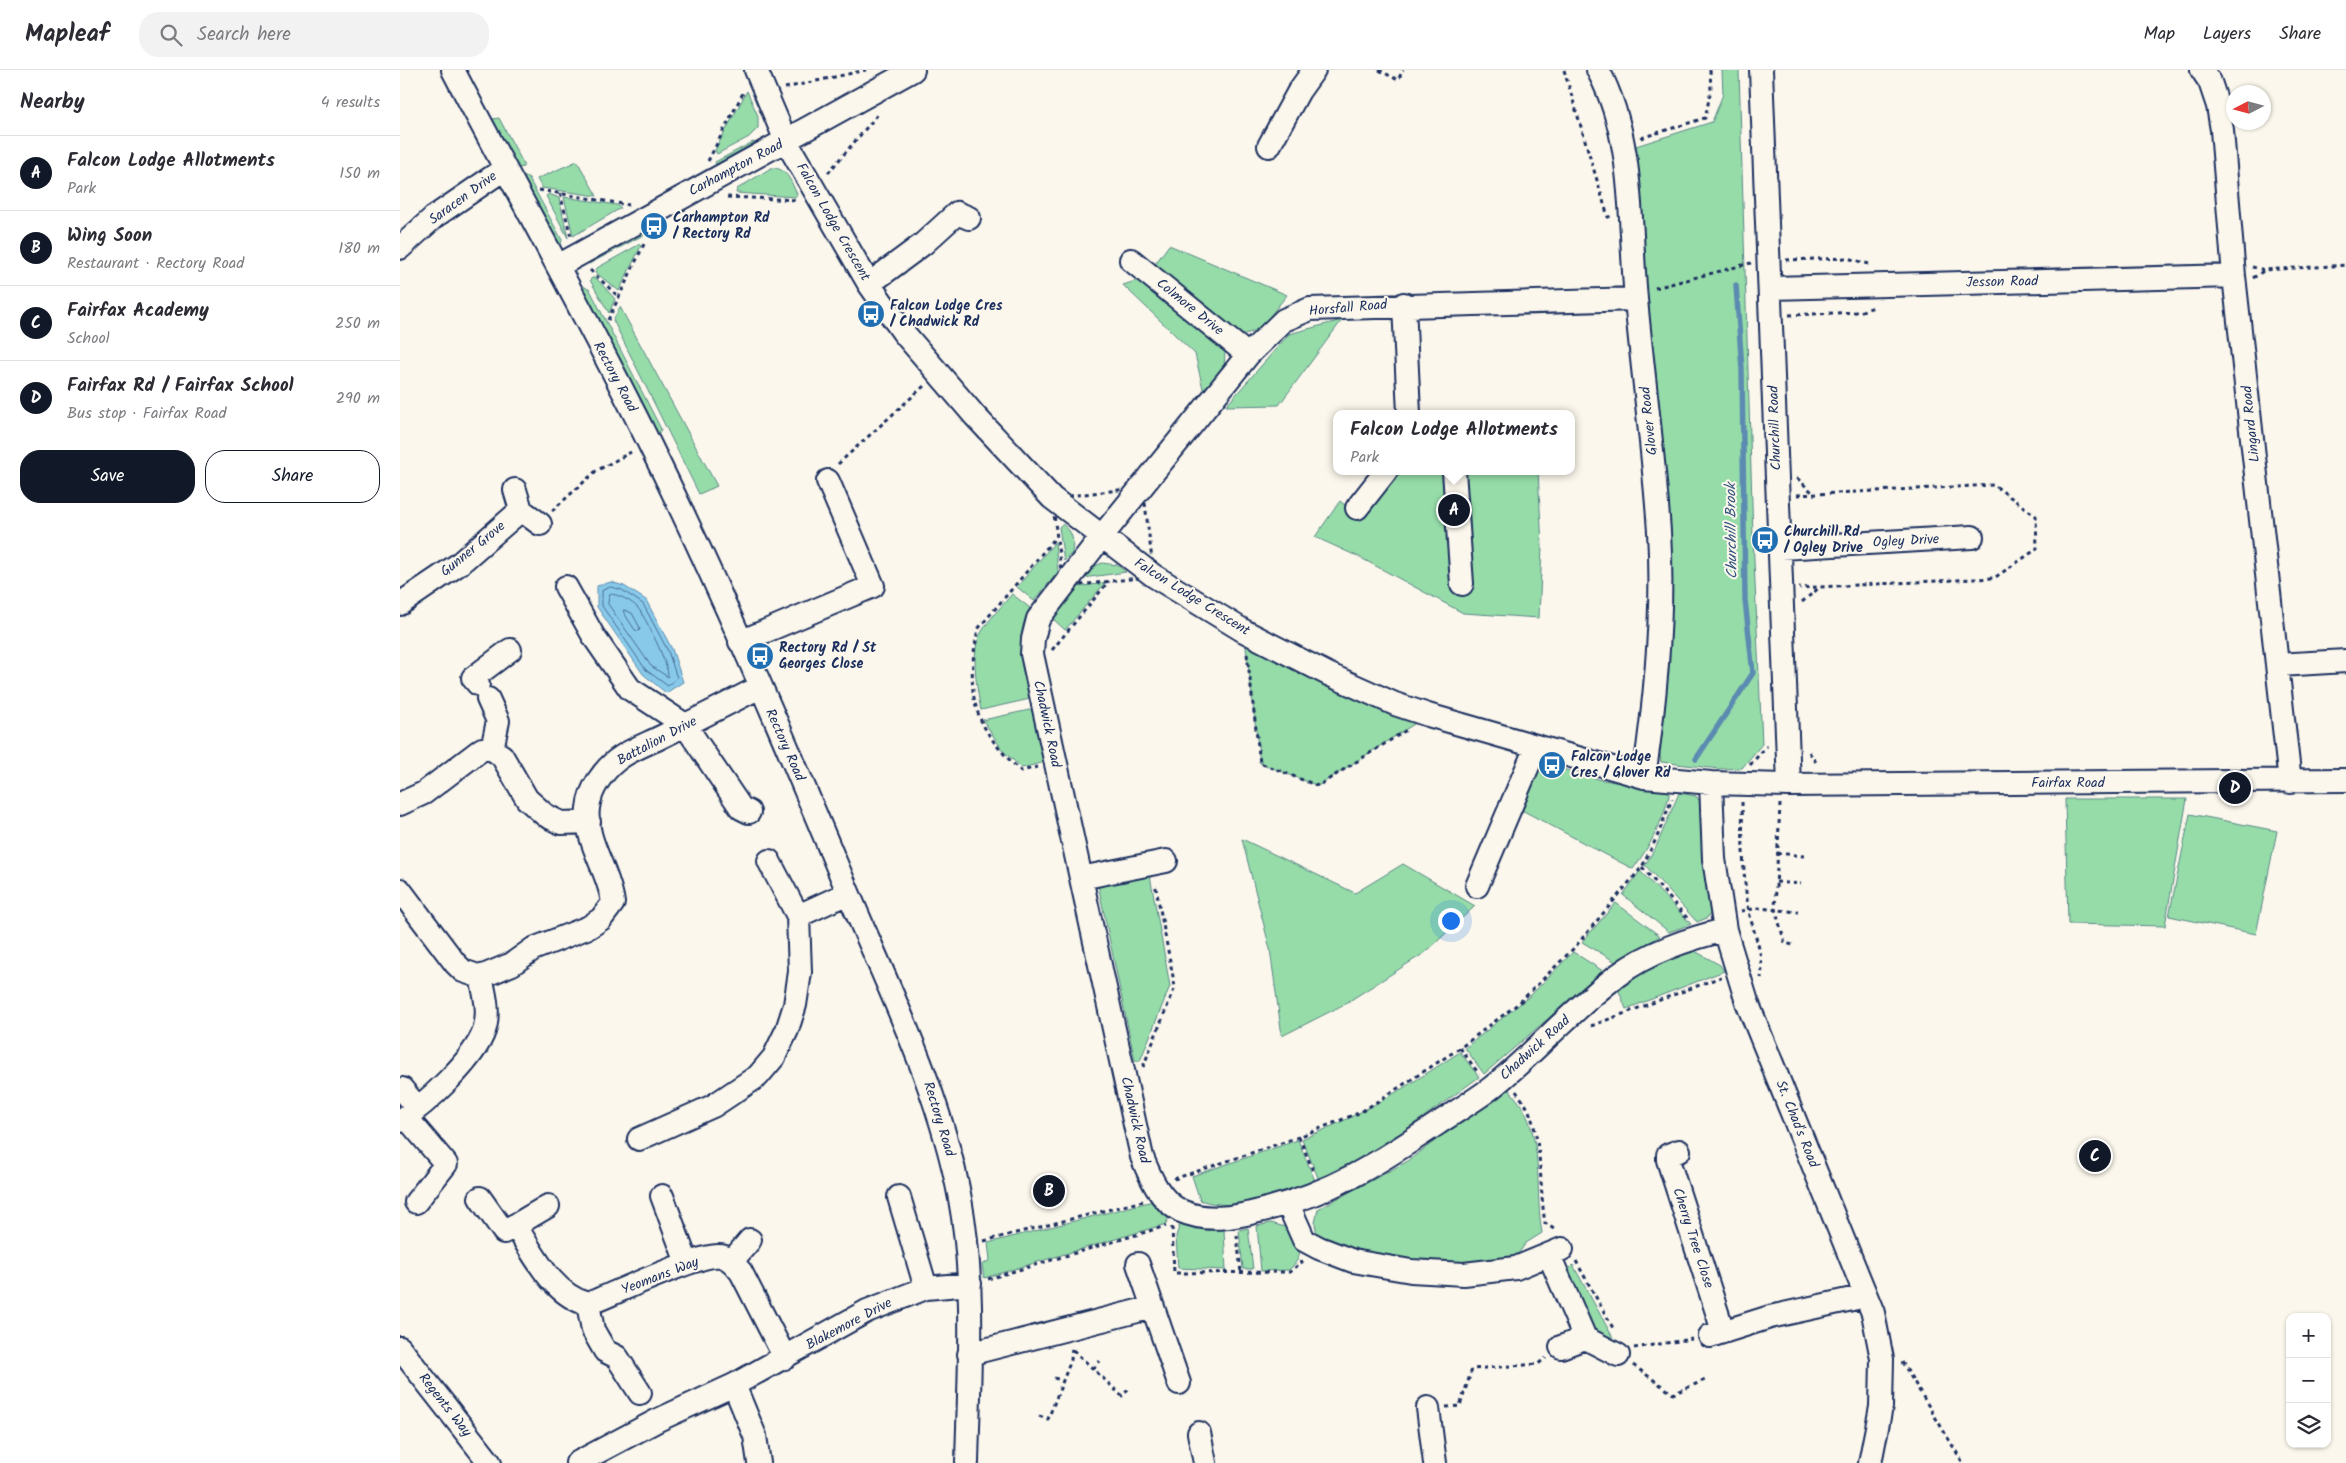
<!DOCTYPE html>
<html lang="en">
<head>
<meta charset="utf-8">
<style>
	:root { --surface:#fff; --page:#f2f2f3; --text:#2b2b33; --muted:#7c7c81; --line:#e1e1e2; --accent:#111827 }
	body { margin:0; font-family:Kalam,sans-serif; background:var(--page); color:var(--text) }
	.controls { position:absolute; right:15px; bottom:15px; display:grid; overflow:hidden; border-radius:10px; box-shadow:0 1px 4px #0004 }
	.controls button { width:45px; height:45px; display:grid; place-items:center; padding:0; border:0; border-bottom:1px solid var(--line); background:var(--surface); color:var(--text); font:25px sans-serif }
	.compass { position:absolute; left:1826px; top:15px; width:45px; height:45px; border-radius:50%; background:var(--surface); box-shadow:0 1px 4px #0004; rotate:264deg }
	.you { position:absolute; left:1050px; top:850px; width:18px; height:18px; margin:-12px; border:4px solid #fff; border-radius:50%; background:#1a73e8; box-shadow:0 0 0 8px #1a73e833 }
	.badge { display:grid; place-items:center; width:32px; height:32px; border-radius:50%; background:var(--accent); color:#fff; font-size:16px; font-weight:700 }
	.pin { position:absolute; translate:-50% -50%; border:2px solid #fff; box-shadow:0 1px 5px #0006 }
	.popup { position:absolute; left:933px; top:340px; width:242px; height:65px; box-sizing:border-box; display:grid; place-content:center; border-radius:10px; background:var(--surface); filter:drop-shadow(0 1px 4px #0005); font-size:16px; white-space:nowrap; color:var(--muted) }
	.popup b { font-size:19px; color:var(--text) }
	.popup::after { content:''; position:absolute; left:50%; top:100%; margin-left:-10px; border:10px solid transparent; border-top-color:var(--surface) }
	.list { margin:0; padding:0; list-style:none }
	h2 { display:flex; justify-content:space-between; align-items:center; height:65px; margin:0; padding:0 20px; font-size:21px }
	h2 small { font-size:16px; font-weight:400; color:var(--muted) }
	.list li { display:grid; grid-template-columns:32px 1fr auto; gap:15px; align-items:center; box-sizing:border-box; height:75px; padding:0 20px; border-top:1px solid var(--line) }
	.list b { display:block; font-size:19px; white-space:nowrap }
	.list p { margin:0; font-size:16px; white-space:nowrap; color:var(--muted) }
	.list em { font-size:16px; font-style:normal; color:var(--muted) }
	.actions { display:flex; gap:10px; padding:15px 20px }
	.actions a { flex:1; padding:11px 0; border:1px solid var(--accent); border-radius:20px; text-align:center; font-size:18px; color:var(--accent) }
	.actions .main { background:var(--accent); color:#fff }
	.icon { flex:none; width:28px; height:28px; fill:none; stroke:currentColor; stroke-width:2; stroke-linecap:round; stroke-linejoin:round }
	.map { position:relative; flex:none; width:1946px; height:1393px; overflow:hidden }
	header { display:flex; align-items:center; gap:30px; box-sizing:border-box; height:70px; padding:0 25px; background:var(--surface); border-bottom:1px solid var(--line) }
	header strong { font-size:24px }
	nav { display:flex; gap:28px; margin-inline-start:auto; font-size:18px }
	.search { width:350px; height:45px; background:var(--page); display:flex; align-items:center; gap:12px; box-sizing:border-box; padding:0 18px; border-radius:20px; color:var(--muted); font-size:19px }
	main { display:flex }
	aside { flex:1; background:var(--surface) }
	.map>svg:first-child { display:block }
	.green { fill:#96dca9; stroke:#588684 }
	.water { fill:#88c9e9; stroke:#5c8bb1 }
	.lines { fill:none; stroke-linecap:round; stroke-linejoin:round }
	.shore { stroke:#476d96; stroke-width:1 }
	.stream { stroke:#5c8bb1; stroke-width:5.5 }
	.minor-casing { stroke:#1b2f5e; stroke-width:26 }
	.path { stroke:#1b2f5e; stroke-width:3; stroke-dasharray:4 4; stroke-linecap:butt }
	.minor { stroke:#fbf7ec; stroke-width:22 }
	.labels { text-anchor:middle; dominant-baseline:central; stroke-width:4; stroke-linejoin:round; paint-order:stroke }
	.street-label { font-size:14px; fill:#1b2f5e; stroke:#fbf7ec }
	.poi-label { font-size:14px; font-weight:bold; fill:#1b2f5e; stroke:#fbf7ec; text-anchor:start }
	.water-label { font-size:15px; font-style:italic; fill:#365681; stroke:#fbf7ec }
</style>
</head>
<body>
<header>
<strong>Mapleaf</strong>
<div class="search"><svg class="icon" aria-label="search" viewBox="0 0 24 24"><circle cx="10" cy="10" r="6"/><path d="M15 15l6 6"/></svg>Search here</div>
<nav><a>Map</a><a>Layers</a><a>Share</a></nav>
</header>
<main>
<aside>
<h2>Nearby<small>4 results</small></h2>
<ul class="list">
<li><span class="badge">A</span><div><b>Falcon Lodge Allotments</b><p>Park</p></div><em>150 m</em></li>
<li><span class="badge">B</span><div><b>Wing Soon</b><p>Restaurant · Rectory Road</p></div><em>180 m</em></li>
<li><span class="badge">C</span><div><b>Fairfax Academy</b><p>School</p></div><em>250 m</em></li>
<li><span class="badge">D</span><div><b>Fairfax Rd / Fairfax School</b><p>Bus stop · Fairfax Road</p></div><em>290 m</em></li>
</ul>
<div class="actions"><a class="main">Save</a><a>Share</a></div>
</aside>
<div class="map">
<svg width="1946" height="1393" viewBox="0 0 1946 1393">
	<rect width="100%" height="100%" fill="#fbf7ec"/>
	<filter id="ink" filterUnits="userSpaceOnUse"><feTurbulence type="fractalNoise" baseFrequency=".02" numOctaves="2"/><feDisplacementMap in="SourceGraphic" scale="10" xChannelSelector="R" yChannelSelector="G"/><feConvolveMatrix kernelMatrix="1 2 1 2 8 2 1 2 1" color-interpolation-filters="sRGB"/></filter>
	<g filter="url(#ink)">
		<!-- green -->
		<path class="green" d="M1322,0H1339L1353,467L1362,674L1342,698L1319,699L1261,692L1259,678L1243,221L1236,76L1312,52L1323,24Z
			M347,21L358,46V58L349,67L317,84L315,80Z
			M99,48L124,95L123,97L117,99L91,54L93,49Z
			M353,72L356,74L317,96L315,92Z
			M177,91L197,126L142,118L137,109Z
			M371,98C387,97 391,112 397,124L396,127L336,123L337,119Z
			M124,107H128L162,170L161,174L157,173L122,111Z
			M149,124L159,128L168,168L146,126Z
			M164,127L217,135L221,138L173,166Z
			M247,158L249,162L189,194V191Z
			M240,174L241,176L219,221L195,202L197,198Z
			M769,175L887,225L859,260L841,265L755,194Z
			M192,208H196L215,229L209,243L190,210Z
			M739,210L825,282L824,298L804,323L795,284L723,215Z
			M183,216L190,220L261,359L259,363L255,362L182,218Z
			M220,237L317,416L299,424L213,250Z
			M942,250L879,335L826,336L889,264Z
			M998,401H1138L1142,476L1139,548L1063,543L961,488L915,467L940,431L962,449Z
			M662,454C673,461 674,470 672,483L664,491L659,457Z
			M655,472L658,502L634,531L617,517Z
			M702,493L717,495L726,502L683,508L693,497Z
			M705,513L665,560L651,547L676,517Z
			M612,524L630,538C613,568 625,597 630,629L581,640C577,620 570,581 581,563C589,549 602,536 612,524Z
			M844,561L1028,645L918,716L860,693Z
			M634,639L645,692L622,698L603,681L583,650Z
			M1134,691L1198,709L1270,722C1262,753 1252,773 1233,799L1116,737Z
			M1279,723L1296,726L1303,736L1311,842L1307,848L1297,852L1245,795L1256,777Z
			M1665,729H1787L1765,856L1668,854Z
			M1790,744L1877,761L1856,864L1769,846Z
			M842,769L955,823L1003,794L1075,836L1026,882L943,935L882,966L870,879Z
			M749,800L770,916L740,991H735L697,810Z
			M1240,801L1291,854L1269,862L1223,825Z
			M1216,833L1260,866L1216,892L1182,872Z
			M1293,880L1320,895L1324,901L1226,939L1219,921C1238,900 1267,890 1293,880Z
			M1173,882L1203,901L1084,1004L1065,978L1131,925Z
			M1060,982L1079,1007C1027,1045 977,1082 919,1110L902,1069C962,1045 1006,1017 1060,982Z
			M1107,1017C1113,1025 1121,1033 1125,1042C1143,1078 1135,1124 1142,1163L1126,1173L1115,1188L1061,1193L1000,1189L946,1178L917,1165L915,1153L918,1139L1008,1091Z
			M898,1070L915,1111C880,1125 837,1143 800,1130L792,1106Z
			M757,1130L771,1142L766,1154L584,1208L582,1195L590,1190L588,1173Z
			M787,1153L808,1160H824L826,1200L778,1198L776,1166L780,1154Z
			M871,1153L885,1157C901,1173 906,1184 889,1200L861,1201L857,1156Z
			M848,1158L853,1199H843L839,1160Z
			M1173,1195L1217,1275C1211,1272 1205,1269 1200,1266C1186,1255 1172,1217 1169,1199Z"/>
		<!-- water -->
		<path class="water" d="M211,512L224,516L246,530L272,579L283,612L266,623L243,604L197,537V516Z"/>
		<g class="lines">
			<!-- shore -->
			<path class="shore" d="M211,517L222,520L243,534L268,581L277,608L268,616L246,600L202,536V521Z
				M210,524C218,524 231,531 237,537C245,545 270,598 268,607L251,596L208,534Z
				M224,540L232,543L240,558L239,561L235,560L224,543Z"/>
			<!-- stream -->
			<path class="stream" d="M1296,689L1353,603L1345,530L1342,299L1336,215"/>
			<!-- minor casing -->
			<g class="minor-casing">
				<path id="minor" d="M53,0C118,125 188,248 250,375C319,515 380,659 440,803C484,910 539,1015 560,1129C576,1216 569,1305 567,1393
					M356,0L386,71L469,214L503,262L575,346L652,428L754,506L844,561L928,604L995,634L1028,645L1244,707L1311,713L1389,715L1946,710
					M1198,0C1235,69 1229,153 1236,229C1243,307 1254,384 1259,462C1264,544 1256,626 1244,707
					M1361,0L1389,715
					M1802,0L1810,12L1818,36L1822,60L1834,206L1890,712
					M869,76L899,21L914,0
					M0,178L34,147L104,99
					M731,190L848,285
					M158,196L513,0
					M469,214L523,174L557,143L569,148
					M1370,218L1834,206
					M1236,229L910,239L884,250L848,285L702,466L638,549L633,569L632,584L742,1087C750,1107 760,1131 781,1141C806,1152 833,1148 859,1141C931,1124 977,1094 1037,1054C1055,1042 1074,1031 1091,1018C1135,983 1172,939 1218,905C1247,883 1290,868 1325,860
					M1004,234L1009,344
					M1054,401L1062,514
					M115,420L121,440L140,454
					M957,438L986,401
					M1381,478L1572,467
					M166,517L194,567L230,619L285,655L341,738L349,742
					M0,534L59,494L121,440
					M340,572L473,516L428,411
					M1878,595L1946,591
					M78,614L73,608L110,580
					M88,629L98,651L92,679
					M1311,713L1314,789L1325,860L1347,932L1473,1243L1482,1289L1481,1337L1470,1393
					M0,734L24,723L82,679H92L102,686L127,729L145,745L161,753L189,752
					M681,808L766,791
					M1077,816L1136,677
					M0,820L55,893L63,901L81,907L112,894L133,879L189,857L201,849L213,833C209,800 184,771 188,738C190,719 203,701 217,690C229,680 247,674 261,667C294,651 327,634 360,617
					M398,846L448,823
					M2,1019L17,1037
					M6,1047L46,1094L16,1132
					M0,1051C26,1034 74,990 84,961C90,942 85,925 81,907
					M239,1069L313,1036L358,1006L374,987L387,960L395,935L400,902L398,846L369,791
					M1279,1081L1268,1085V1090L1323,1261
					M262,1126L287,1193
					M499,1127L526,1218
					M80,1128L104,1162L148,1136
					M888,1134L904,1170L919,1178L953,1191L1011,1201L1064,1204L1116,1198L1162,1179
					M115,1155C134,1184 152,1225 188,1234C211,1225 301,1183 320,1186C330,1187 335,1195 341,1202L385,1288
					M1149,1185L1185,1268
					M332,1191L350,1170
					M738,1194L779,1313
					M188,1234L193,1260L205,1281L217,1287L240,1323
					M1310,1266L1370,1247L1466,1226
					M1161,1277L1185,1268L1218,1285
					M0,1278L90,1393
					M569,1284L753,1237
					M334,1315L355,1366L359,1393
					M1028,1338L1035,1393
					M799,1363L805,1393
					M177,1393L258,1350L334,1315L467,1241L526,1218L570,1214"/>
			</g>
			<!-- path -->
			<path class="path" d="M979,0L998,10L1003,0
				M1164,0L1208,147L1212,146
				M385,18L466,0
				M1241,68L1305,48L1311,20L1310,0
				M308,91L343,23
				M428,103L479,43
				M139,120L229,135
				M160,123L171,167
				M327,127L398,130
				M1386,190L1447,188L1469,194
				M1852,197L1865,200L1946,195
				M190,200L219,227
				M1853,208L1865,200
				M1255,218L1351,193
				M1389,245L1459,242L1474,237
				M208,250L245,172
				M438,394L524,316
				M1397,408L1414,424
				M743,417L754,506L663,517L652,428Z
				M1397,425L1594,415L1636,446L1637,479L1594,508L1399,518
				M152,441L196,401L231,382
				M1402,532L1420,517
				M652,580L709,511
				M847,584L860,693L918,716L1008,659
				M1409,682L1418,695
				M1350,695L1367,676
				M638,697L621,701C572,656 565,624 578,559L656,467
				M1342,732C1343,768 1342,805 1349,841C1353,863 1365,886 1361,908
				M1380,734L1375,839L1385,873L1393,875
				M1377,783L1404,786
				M1242,797L1289,850
				M1376,812L1401,814
				M1341,841L1359,838L1398,842
				M1191,956L1321,907
				M1060,978L1079,1004
				M743,997L775,917L755,813
				M1116,1021C1120,1027 1126,1034 1129,1041C1143,1077 1139,1116 1145,1153L1157,1161
				M899,1067L914,1103
				M774,1109L899,1067L961,1042L1060,978L1119,933L1175,877L1242,797L1257,767L1272,729
				M772,1157L774,1203L890,1202L903,1191
				M837,1165L841,1203
				M584,1171L743,1131
				M1176,1191L1214,1260
				M588,1209L766,1156
				M1234,1278L1292,1269
				M673,1280L722,1326L730,1318
				M1502,1292L1563,1393
				M1233,1295L1273,1324L1307,1309
				M693,1299L700,1291
				M654,1308L664,1311
				M1046,1337L1060,1336L1072,1299L1138,1294L1146,1288
				M639,1346L648,1349L671,1290L672,1276"/>
			<!-- minor -->
			<use href="#minor" class="minor"/>
		</g>
	</g>
	<!-- icons -->
	<defs>
		<g id="bus-disc" transform="scale(1.4375)"><circle r="9.5" fill="#1f6fb2" stroke="#fbf7ec"/><path d="M-5-6H5V4H4V6H2V4H-2V6H-4V4H-5ZM-3.5-4V0h7V-4ZM-3.5 1.2v1.5H-2V1.2ZM2 1.2v1.5H3.5V1.2Z" fill="#fff"/></g>
	</defs>
	<g fill-rule="evenodd">
		<use href="#bus-disc" x="254" y="156"/>
		<use href="#bus-disc" x="471" y="244"/>
		<use href="#bus-disc" x="1365" y="470"/>
		<use href="#bus-disc" x="360" y="586"/>
		<use href="#bus-disc" x="1152" y="695"/>
	</g>
	<g class="labels">
		<!-- street labels -->
		<g class="street-label">
			<text transform="translate(336 98) rotate(-28)">Carhampton Road</text>
			<text transform="translate(63 128) rotate(-36)">Saracen Drive</text>
			<text transform="translate(433 152) rotate(60)">Falcon Lodge Crescent</text>
			<text transform="translate(1602 212) rotate(-1)">Jesson Road</text>
			<text transform="translate(790 237) rotate(39)">Colmore Drive</text>
			<text transform="translate(948 238) rotate(-5)">Horsfall Road</text>
			<text transform="translate(215 307) rotate(62)">Rectory Road</text>
			<text transform="translate(1249 351) rotate(-96)">Glover Road</text>
			<text transform="translate(1851 354) rotate(-96)">Lingard Road</text>
			<text transform="translate(1375 358) rotate(-92)">Churchill Road</text>
			<text transform="translate(1506 471) rotate(-3)">Ogley Drive</text>
			<text transform="translate(73 479) rotate(-39)">Gunner Grove</text>
			<text transform="translate(792 527) rotate(32)">Falcon Lodge Crescent</text>
			<text transform="translate(647 654) rotate(78)">Chadwick Road</text>
			<text transform="translate(257 671) rotate(-28)">Battalion Drive</text>
			<text transform="translate(385 675) rotate(66)">Rectory Road</text>
			<text x="1668" y="713">Fairfax Road</text>
			<text transform="translate(1135 978) rotate(-42)">Chadwick Road</text>
			<text transform="translate(539 1049) rotate(73)">Rectory Road</text>
			<text transform="translate(735 1050) rotate(77)">Chadwick Road</text>
			<text transform="translate(1397 1054) rotate(68)">St. Chad's Road</text>
			<text transform="translate(1293 1168) rotate(72)">Cherry Tree Close</text>
			<text transform="translate(260 1206) rotate(-21)">Yeomans Way</text>
			<text transform="translate(449 1254) rotate(-28)">Blakemore Drive</text>
			<text transform="translate(45 1335) rotate(52)">Regents Way</text>
		</g>
		<!-- poi labels -->
		<g class="poi-label">
			<text x="273" y="148">Carhampton Rd<tspan x="273" dy="16">/ Rectory Rd</tspan></text>
			<text x="490" y="236">Falcon Lodge Cres<tspan x="490" dy="16">/ Chadwick Rd</tspan></text>
			<text x="1384" y="462">Churchill Rd<tspan x="1384" dy="16">/ Ogley Drive</tspan></text>
			<text x="379" y="578">Rectory Rd / St<tspan x="379" dy="16">Georges Close</tspan></text>
			<text x="1171" y="687">Falcon Lodge<tspan x="1171" dy="16">Cres / Glover Rd</tspan></text>
		</g>
		<!-- water labels -->
		<g class="water-label">
			<text transform="translate(1332 461) rotate(-91)">Churchill Brook</text>
		</g>
	</g>
</svg>
<div class="controls">
<button>+</button>
<button>−</button>
<button><svg class="icon" aria-label="layers" viewBox="0 0 24 24"><path d="M12 4l9 5-9 5-9-5zM3 14l9 5 9-5"/></svg></button>
</div>
<svg class="compass" viewBox="-18 -18 36 36"><path d="M0-13l5 13h-10z" fill="#e53935"/><path d="M0 13l5-13h-10z" fill="#7c7c81"/></svg>
<div class="you"></div>
<div class="pin badge" style="left:1054px;top:440px">A</div>
<div class="popup"><b>Falcon Lodge Allotments</b>Park</div>
<div class="pin badge" style="left:649px;top:1121px">B</div>
<div class="pin badge" style="left:1695px;top:1086px">C</div>
<div class="pin badge" style="left:1835px;top:718px">D</div>
</div>
</main>
</body>
</html>
